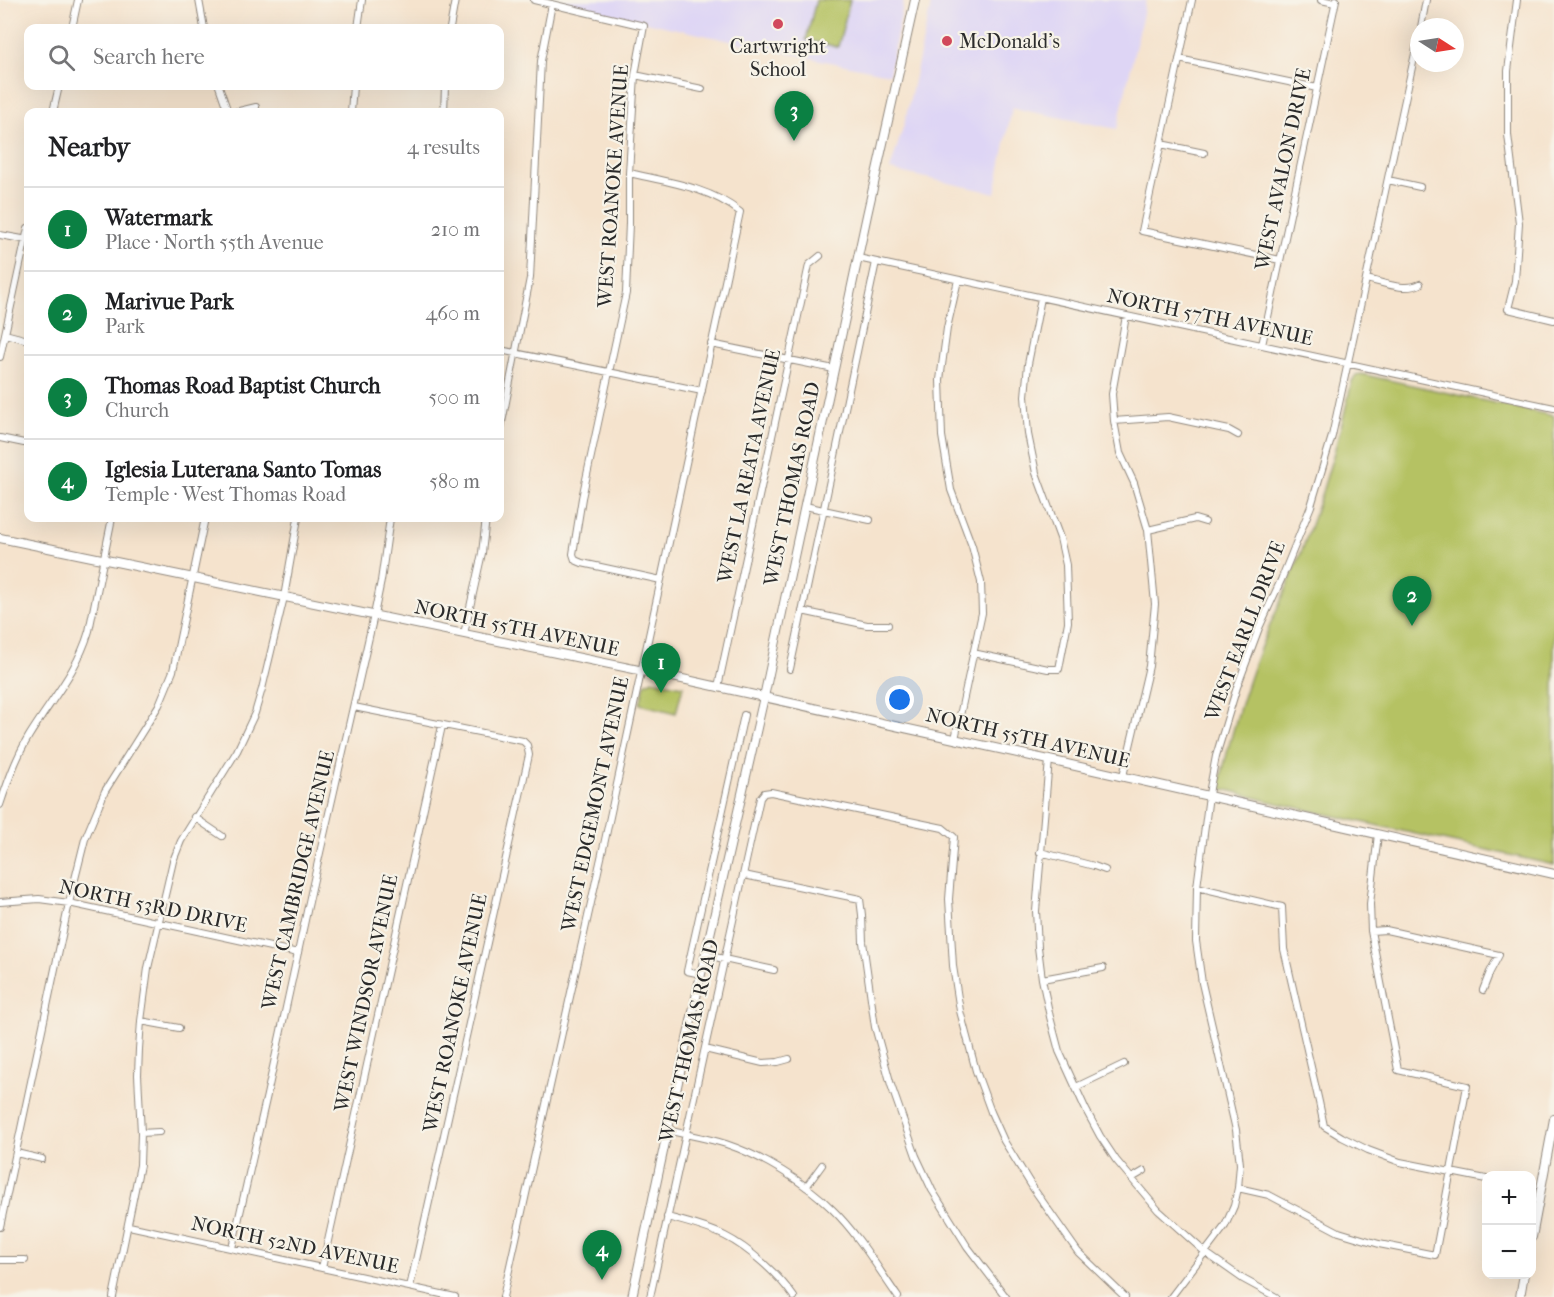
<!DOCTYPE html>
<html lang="en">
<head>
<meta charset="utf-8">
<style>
	:root { --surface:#fff; --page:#f2f2f2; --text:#202124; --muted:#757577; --line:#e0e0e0; --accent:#0b8043 }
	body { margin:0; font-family:"IM FELL French Canon",serif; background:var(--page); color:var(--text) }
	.controls { position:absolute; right:18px; bottom:18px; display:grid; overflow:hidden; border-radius:12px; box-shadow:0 6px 24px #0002 }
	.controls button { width:54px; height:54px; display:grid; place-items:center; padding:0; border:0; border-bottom:2px solid var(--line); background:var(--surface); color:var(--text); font:30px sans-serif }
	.compass { position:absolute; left:1410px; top:18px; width:54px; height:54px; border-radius:50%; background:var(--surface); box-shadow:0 6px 24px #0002; rotate:102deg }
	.you { position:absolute; left:900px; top:700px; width:21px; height:21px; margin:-15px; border:4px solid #fff; border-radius:50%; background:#1a73e8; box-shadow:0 0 0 9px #1a73e833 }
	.badge { display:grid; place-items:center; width:39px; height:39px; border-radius:50%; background:var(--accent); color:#fff; font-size:20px; font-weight:700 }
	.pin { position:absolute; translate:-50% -50px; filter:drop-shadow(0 2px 3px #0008) }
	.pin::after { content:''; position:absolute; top:32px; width:21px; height:18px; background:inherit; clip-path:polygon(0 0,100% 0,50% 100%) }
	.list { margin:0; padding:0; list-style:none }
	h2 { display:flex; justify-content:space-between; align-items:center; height:78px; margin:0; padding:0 24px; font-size:26px }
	h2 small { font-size:20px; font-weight:400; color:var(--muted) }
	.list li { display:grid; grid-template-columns:39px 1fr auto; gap:18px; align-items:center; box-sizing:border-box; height:84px; padding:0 24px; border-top:2px solid var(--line) }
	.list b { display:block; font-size:22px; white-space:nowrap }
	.list p { margin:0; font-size:20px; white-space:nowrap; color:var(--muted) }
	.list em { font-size:20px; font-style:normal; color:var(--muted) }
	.icon { flex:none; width:33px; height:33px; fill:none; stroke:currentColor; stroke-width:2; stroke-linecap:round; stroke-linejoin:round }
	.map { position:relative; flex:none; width:1554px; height:1297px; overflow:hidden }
	.search { position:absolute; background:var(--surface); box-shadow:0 6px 24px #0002; left:24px; top:24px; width:480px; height:66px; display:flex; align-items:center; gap:15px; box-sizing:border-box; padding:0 21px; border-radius:12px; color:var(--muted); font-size:22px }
	.panel { position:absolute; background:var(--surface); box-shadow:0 6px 24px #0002; left:24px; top:108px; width:480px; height:414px; border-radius:12px }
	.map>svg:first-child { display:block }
	.built { fill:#ded5f5 }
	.green { fill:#b5c264; stroke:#707648; stroke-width:1.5 }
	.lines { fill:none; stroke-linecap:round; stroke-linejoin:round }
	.minor-casing { stroke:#90877c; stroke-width:8 }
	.tertiary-casing { stroke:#90877c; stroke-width:10 }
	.secondary-casing { stroke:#90877c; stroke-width:10 }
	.minor { stroke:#fff; stroke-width:6 }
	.tertiary { stroke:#fff; stroke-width:8 }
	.secondary { stroke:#fff; stroke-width:8 }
	.poi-dot { fill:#d1495b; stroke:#f7f3e8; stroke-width:2 }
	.labels { text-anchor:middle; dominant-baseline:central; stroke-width:4.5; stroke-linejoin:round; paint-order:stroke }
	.poi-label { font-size:20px; fill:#2b2b2b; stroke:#f7f3e8; text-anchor:start }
	.street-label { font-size:20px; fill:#2b2b2b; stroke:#f7f3e8 }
</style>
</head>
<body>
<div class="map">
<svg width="1554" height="1297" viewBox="0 0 1554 1297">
	<rect width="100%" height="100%" fill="#f7f3e8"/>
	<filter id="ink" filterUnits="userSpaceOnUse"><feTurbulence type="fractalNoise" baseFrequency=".0167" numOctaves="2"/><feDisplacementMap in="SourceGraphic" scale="12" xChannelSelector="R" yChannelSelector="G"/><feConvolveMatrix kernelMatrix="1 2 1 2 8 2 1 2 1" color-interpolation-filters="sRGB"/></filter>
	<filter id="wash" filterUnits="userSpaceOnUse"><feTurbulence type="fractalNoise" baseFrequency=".008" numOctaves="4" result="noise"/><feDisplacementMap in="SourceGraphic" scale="24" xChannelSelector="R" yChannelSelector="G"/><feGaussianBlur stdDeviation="1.35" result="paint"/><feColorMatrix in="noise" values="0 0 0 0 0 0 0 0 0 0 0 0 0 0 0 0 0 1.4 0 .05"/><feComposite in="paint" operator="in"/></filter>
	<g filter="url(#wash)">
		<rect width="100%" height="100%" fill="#f5e3cd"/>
		<!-- built -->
		<path class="built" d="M548,0H904L889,74L766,49Z
			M932,0H1146L1117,129L1012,108L995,193L890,170L905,121Z"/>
		<!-- green -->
		<path class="green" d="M816,0H850L838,47L806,40Z
			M1361,374L1554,416V865L1268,801L1220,788L1219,785C1230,739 1243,693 1260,649C1275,612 1293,577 1306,539C1325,487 1340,435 1352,381L1356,375Z
			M652,680L683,686L676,713L640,704L645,684Z"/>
	</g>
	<g filter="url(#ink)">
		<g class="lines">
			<!-- minor casing -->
			<g class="minor-casing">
				<path id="minor" d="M199,0L204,28
					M534,0L644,26L635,75L629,173V223L626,293L582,498L573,554L575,560L582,563L661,580
					M1192,0L1142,231L1280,260
					M1321,0L1335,3
					M1517,0L1508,71V135L1519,223L1515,281L1508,309L1554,320
					M1421,27L1426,0
					M72,28L78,0
					M358,28L362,0
					M450,28L455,0
					M1179,59L1317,88
					M635,75L702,89
					M219,86L228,112
					M53,112L59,86
					M235,112L256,107
					M351,112L353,86
					M444,112L445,86
					M1161,144L1204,153
					M1388,180L1420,187
					M0,235L28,240
					M858,258L1554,408
					M1366,279C1382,282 1404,292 1420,284
					M5,334L28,340
					M711,344L834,369
					M1262,345L1336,0
					M500,350L702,391
					M0,357L28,228
					M1114,421L1168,417L1229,430L1238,435
					M500,433L530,278L541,61L552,4
					M0,438L24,443
					M805,506L870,520
					M1148,530L1195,519L1205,522
					M802,611L867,625H888
					M464,634L482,553L486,518
					M973,653L1048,669H1059L1068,622L1066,565L1060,538L1036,473L1028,434L1025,396L1028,364L1041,298
					M790,669L876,262
					M718,687L809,265L820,256
					M354,707L523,741L527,745L529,755L410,1287
					M955,739L982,613L981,582L972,546L951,490L942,436L940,380L947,328L958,280
					M1049,760L1036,911L1038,947L1042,979L1050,1017L1059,1051L1086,1110L1100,1136L1116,1160L1158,1210L1206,1253L1243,1279L1276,1297
					M1123,776L1149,666L1155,604L1148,530L1134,483L1120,453L1114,421L1112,394L1126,316
					M0,805C8,781 16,758 29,736C51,700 77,672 89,631L112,518
					M194,817L222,836
					M1040,852L1094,866L1105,870
					M744,875L860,899L862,915L863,942L875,1027L891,1085L916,1156L932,1190L967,1246L1006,1297
					M1197,887L1282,907L1284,949L1319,1102L1324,1126L1342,1137L1368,1150L1400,1162L1486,1179
					M0,902L39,899L69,903L298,953
					M1371,931L1386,930L1499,955L1490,972L1483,990
					M706,955L774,970
					M701,974L687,971L744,715
					M1042,979L1103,968
					M141,1021L179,1028
					M705,1049L763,1063L778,1062L789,1059
					M1076,1087L1124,1064
					M667,1130C687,1135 707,1138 726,1144C762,1156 805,1182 832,1209C858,1234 877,1267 898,1297
					M141,1133L159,1132
					M16,1153L42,1159
					M1132,1178L1144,1171
					M806,1187L822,1165
					M1238,1188L1269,1195L1339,1232L1379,1244L1435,1255L1467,1086L1398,1070L1371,931L1370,904L1378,834
					M667,1217C686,1222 707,1227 725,1236C749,1248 779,1275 794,1297
					M129,1226L455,1297
					M0,1227L69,903L85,839L105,791L159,705L173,671L205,518
					M232,1248L267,1095L312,888L374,615L381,581L390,518
					M0,1260H25
					M322,1268L442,726
					M113,1297L140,1165L141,1133L138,1075L139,1049L141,1021L148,968L173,861L181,841L237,751L255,713L262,689L284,597L298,518
					M503,1297L605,840L740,212C709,187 668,182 629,173
					M650,1297L760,798L764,793L771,792L943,828L954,837L949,899L953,966L960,1011L976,1071L991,1112L1004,1141L1033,1188L1078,1252L1125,1297
					M1171,1297L1225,1226L1234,1206L1238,1188L1240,1164L1236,1130L1202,983L1196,941L1197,887L1210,788L1216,756L1237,687L1259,628L1281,580L1311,506L1332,436L1419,35"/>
			</g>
			<!-- tertiary casing -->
			<g class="tertiary-casing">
				<path id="tertiary" d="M0,538L687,680L1049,760L1554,874
					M1532,1237L1554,1119
					M1520,1297L1524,1274"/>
			</g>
			<!-- secondary casing -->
			<g class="secondary-casing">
				<path id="secondary" d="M632,1297L701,974L764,697L867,215L915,0"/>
			</g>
			<!-- minor -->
			<use href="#minor" class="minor"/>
			<!-- tertiary -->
			<use href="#tertiary" class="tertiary"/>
			<!-- secondary -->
			<use href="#secondary" class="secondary"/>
		</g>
	</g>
	<!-- markers -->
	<g class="poi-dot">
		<circle cx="778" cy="24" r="6"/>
		<circle cx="947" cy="41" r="6"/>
	</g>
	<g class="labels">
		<!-- poi labels -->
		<g class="poi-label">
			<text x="959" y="41">McDonald's</text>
			<text x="778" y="46" text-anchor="middle">Cartwright<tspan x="778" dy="23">School</tspan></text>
		</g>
		<!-- street labels -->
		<g class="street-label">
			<text transform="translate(1283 169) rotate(-78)">WEST AVALON DRIVE</text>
			<text transform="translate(613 186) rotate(-86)">WEST ROANOKE AVENUE</text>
			<text transform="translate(1210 317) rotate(12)">NORTH 57TH AVENUE</text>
			<text transform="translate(749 466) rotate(-78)">WEST LA REATA AVENUE</text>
			<text transform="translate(792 484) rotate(-78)">WEST THOMAS ROAD</text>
			<text transform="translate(517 628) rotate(12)">NORTH 55TH AVENUE</text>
			<text transform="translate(1245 631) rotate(-69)">WEST EARLL DRIVE</text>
			<text transform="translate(1028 738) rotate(13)">NORTH 55TH AVENUE</text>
			<text transform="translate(595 804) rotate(-78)">WEST EDGEMONT AVENUE</text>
			<text transform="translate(298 880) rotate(-77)">WEST CAMBRIDGE AVENUE</text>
			<text transform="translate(153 906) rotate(12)">NORTH 53RD DRIVE</text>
			<text transform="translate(366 993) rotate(-78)">WEST WINDSOR AVENUE</text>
			<text transform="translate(455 1013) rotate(-78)">WEST ROANOKE AVENUE</text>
			<text transform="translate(689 1041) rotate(-77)">WEST THOMAS ROAD</text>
			<text transform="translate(295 1245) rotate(12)">NORTH 52ND AVENUE</text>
		</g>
	</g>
</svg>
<div class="controls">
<button>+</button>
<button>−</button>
</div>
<svg class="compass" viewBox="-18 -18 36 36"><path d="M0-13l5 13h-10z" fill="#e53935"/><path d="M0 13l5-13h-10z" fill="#757577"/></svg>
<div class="you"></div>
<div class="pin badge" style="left:661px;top:693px">1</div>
<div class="pin badge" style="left:1412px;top:626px">2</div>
<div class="pin badge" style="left:794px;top:141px">3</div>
<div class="pin badge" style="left:602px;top:1280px">4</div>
<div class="search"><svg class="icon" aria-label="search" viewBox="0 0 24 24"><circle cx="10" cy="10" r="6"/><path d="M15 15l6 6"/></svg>Search here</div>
<section class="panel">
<h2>Nearby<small>4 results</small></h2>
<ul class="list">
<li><span class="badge">1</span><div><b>Watermark</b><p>Place · North 55th Avenue</p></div><em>210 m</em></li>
<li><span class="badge">2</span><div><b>Marivue Park</b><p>Park</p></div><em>460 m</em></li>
<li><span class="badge">3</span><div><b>Thomas Road Baptist Church</b><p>Church</p></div><em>500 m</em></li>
<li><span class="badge">4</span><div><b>Iglesia Luterana Santo Tomas</b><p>Temple · West Thomas Road</p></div><em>580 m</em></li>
</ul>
</section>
</div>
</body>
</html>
